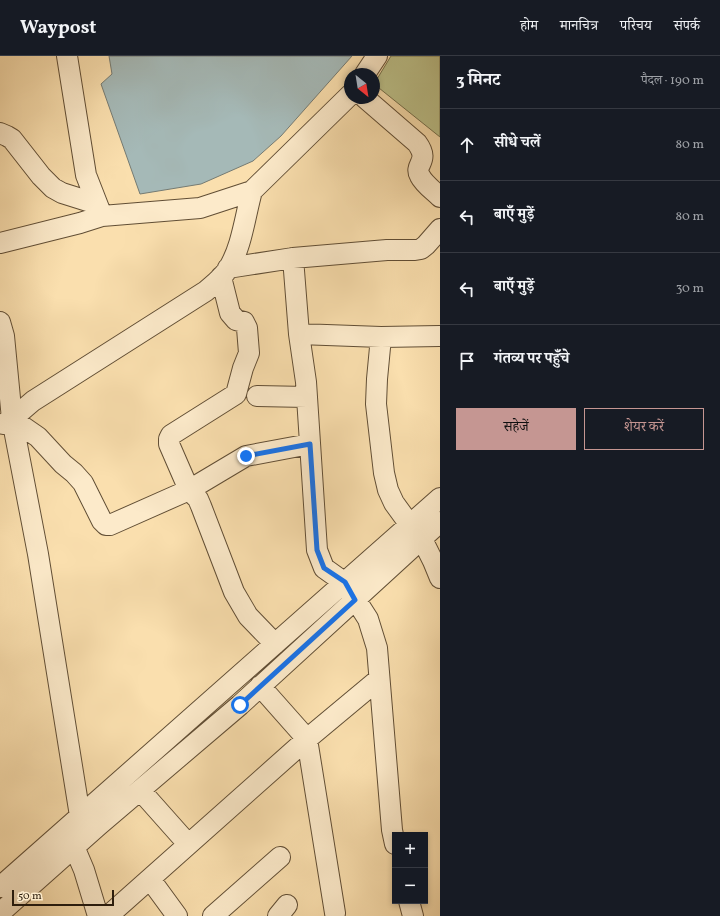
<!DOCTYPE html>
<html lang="hi">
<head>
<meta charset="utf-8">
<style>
	:root { --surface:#171b24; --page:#20242c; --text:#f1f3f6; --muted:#9ea1a6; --line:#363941; --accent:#c59692 }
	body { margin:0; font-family:Vollkorn,"Noto Serif Devanagari",serif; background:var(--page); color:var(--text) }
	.controls { position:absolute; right:12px; bottom:12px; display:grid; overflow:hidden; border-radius:0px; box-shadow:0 2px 6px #0003 }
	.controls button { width:36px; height:36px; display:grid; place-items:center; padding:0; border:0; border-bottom:1px solid var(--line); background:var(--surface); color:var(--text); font:20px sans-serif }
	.compass { position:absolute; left:344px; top:12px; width:36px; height:36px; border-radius:50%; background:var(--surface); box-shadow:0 2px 6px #0003; rotate:150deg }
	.scale { position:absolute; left:12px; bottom:10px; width:102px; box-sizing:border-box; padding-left:4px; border:2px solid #2e1e0d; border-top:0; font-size:11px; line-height:14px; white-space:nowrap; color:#2e1e0d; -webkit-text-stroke:3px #fceaca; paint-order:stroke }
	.stop { position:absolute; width:12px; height:12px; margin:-9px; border:3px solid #1a73e8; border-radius:50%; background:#fff }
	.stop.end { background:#1a73e8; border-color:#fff; box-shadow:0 1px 4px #0008 }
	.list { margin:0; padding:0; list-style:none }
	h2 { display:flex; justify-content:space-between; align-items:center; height:52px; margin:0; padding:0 16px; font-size:17px }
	h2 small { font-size:13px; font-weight:400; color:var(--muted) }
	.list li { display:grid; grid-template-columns:26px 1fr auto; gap:12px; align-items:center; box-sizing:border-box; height:72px; padding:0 16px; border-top:1px solid var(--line) }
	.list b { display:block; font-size:15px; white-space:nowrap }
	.list em { font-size:13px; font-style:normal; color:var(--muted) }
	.actions { display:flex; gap:8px; padding:12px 16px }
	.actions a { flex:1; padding:9px 0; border:1px solid var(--accent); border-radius:0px; text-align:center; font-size:14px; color:var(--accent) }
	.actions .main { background:var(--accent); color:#111 }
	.icon { flex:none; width:22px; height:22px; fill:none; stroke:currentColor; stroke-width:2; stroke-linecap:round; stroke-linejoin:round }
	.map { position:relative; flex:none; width:440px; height:860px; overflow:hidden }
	header { display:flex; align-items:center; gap:24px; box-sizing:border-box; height:56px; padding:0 20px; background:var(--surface); border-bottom:1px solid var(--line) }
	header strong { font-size:19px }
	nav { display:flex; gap:22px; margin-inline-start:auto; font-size:14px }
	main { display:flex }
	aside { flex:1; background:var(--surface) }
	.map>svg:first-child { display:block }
	.green { fill:#bdc28b; stroke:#76704c }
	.water { fill:#a5b9b7; stroke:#757b73 }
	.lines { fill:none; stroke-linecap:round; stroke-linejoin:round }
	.minor-casing { stroke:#614e35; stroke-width:22 }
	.minor { stroke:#fceaca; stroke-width:20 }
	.route { stroke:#1a73e8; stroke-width:5 }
</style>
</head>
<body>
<header>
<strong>Waypost</strong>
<nav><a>होम</a><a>मानचित्र</a><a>परिचय</a><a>संपर्क</a></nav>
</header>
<main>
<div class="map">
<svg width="440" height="860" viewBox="0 0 440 860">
	<rect width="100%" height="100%" fill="#fadfae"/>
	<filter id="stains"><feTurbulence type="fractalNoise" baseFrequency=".005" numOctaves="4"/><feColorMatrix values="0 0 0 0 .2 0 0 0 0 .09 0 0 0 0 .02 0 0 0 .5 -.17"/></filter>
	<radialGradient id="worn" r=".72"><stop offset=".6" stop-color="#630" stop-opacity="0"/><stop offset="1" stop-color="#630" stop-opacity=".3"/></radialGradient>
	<!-- green -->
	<path class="green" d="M391,0H440V81L374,28Z"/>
	<!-- water -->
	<path class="water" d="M109,0H352L281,80L253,105L201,128L140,138L101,28L112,18Z"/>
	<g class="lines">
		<!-- minor casing -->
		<g class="minor-casing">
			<path id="minor" d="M67,0L86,119L102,160L200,152L252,135L350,39
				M365,18L377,0
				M365,42L417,87C431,106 413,108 420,120C424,128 434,135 440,141
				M0,77L7,80L12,83L41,120L53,132L62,137L97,148
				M0,187L80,167L102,160
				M293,202L299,278L306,326L317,494L324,512L345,527L368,563L377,592L392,774L395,788
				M228,212L293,202L387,194H415L421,193L426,189L440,173
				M221,221L230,257L236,264L244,266L247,272L249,297L243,312L236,338L171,379L169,383V388L189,434L198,443L201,450L234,536L248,560L275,588
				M0,266L4,280L12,363L38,498L80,760
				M299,278L381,281L440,280
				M381,281L377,323L376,348L384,417L388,434L394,447L410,469L422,483L433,505L440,522
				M257,340L307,341
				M12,363L38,381L63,408L74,417L83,427L102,465L106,469H110L189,434L246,400L310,388
				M3,368L12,363L33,345L206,235C214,228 222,222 228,213C242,191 245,160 252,135
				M260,630L307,683L335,857
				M140,734L188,788
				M70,781L84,814L98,860
				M150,823L177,860
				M0,831L440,442
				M409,845L413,860
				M0,857L99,769L240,649L440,466
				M108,860L307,683L379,623
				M213,860L280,801
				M278,860L287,849"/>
		</g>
		<!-- minor -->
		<use href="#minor" class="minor"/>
	</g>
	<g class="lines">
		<!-- route -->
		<path class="route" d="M240,649L355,544L345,526L324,512L317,494L310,388L246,400"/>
	</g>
	<rect width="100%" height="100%" filter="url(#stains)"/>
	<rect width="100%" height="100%" fill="url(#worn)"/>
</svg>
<div class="controls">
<button>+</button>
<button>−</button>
</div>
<svg class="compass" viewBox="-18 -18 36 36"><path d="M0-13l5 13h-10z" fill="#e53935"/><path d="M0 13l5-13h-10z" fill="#9ea1a6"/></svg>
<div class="scale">50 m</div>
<div class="stop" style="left:240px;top:649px"></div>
<div class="stop end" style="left:246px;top:400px"></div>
</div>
<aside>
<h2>3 मिनट<small>पैदल · 190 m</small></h2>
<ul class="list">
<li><svg class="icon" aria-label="ahead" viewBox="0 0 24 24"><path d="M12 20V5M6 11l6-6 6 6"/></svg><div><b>सीधे चलें</b></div><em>80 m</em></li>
<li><svg class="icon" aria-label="left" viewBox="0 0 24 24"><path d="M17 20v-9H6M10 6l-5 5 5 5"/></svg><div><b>बाएँ मुड़ें</b></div><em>80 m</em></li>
<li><svg class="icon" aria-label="left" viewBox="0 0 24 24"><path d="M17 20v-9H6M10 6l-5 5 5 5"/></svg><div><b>बाएँ मुड़ें</b></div><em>30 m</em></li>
<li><svg class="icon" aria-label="arrive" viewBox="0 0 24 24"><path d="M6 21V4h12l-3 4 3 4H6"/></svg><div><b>गंतव्य पर पहुँचे</b></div></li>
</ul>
<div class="actions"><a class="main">सहेजें</a><a>शेयर करें</a></div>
</aside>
</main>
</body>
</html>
